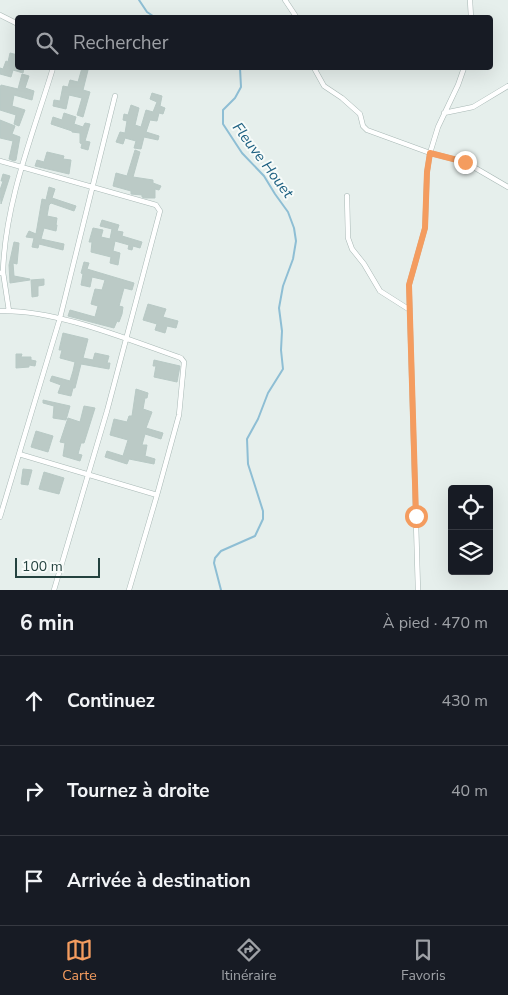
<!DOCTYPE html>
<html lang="fr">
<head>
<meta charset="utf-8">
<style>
	:root { --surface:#171b24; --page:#20242c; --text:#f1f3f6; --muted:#9ea1a6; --line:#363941; --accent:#f49c5f }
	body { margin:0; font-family:"Nunito Sans",sans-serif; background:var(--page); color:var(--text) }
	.controls { position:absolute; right:15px; bottom:15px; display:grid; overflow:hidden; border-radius:5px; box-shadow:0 5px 20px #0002 }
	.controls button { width:45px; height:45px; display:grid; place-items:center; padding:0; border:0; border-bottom:1px solid var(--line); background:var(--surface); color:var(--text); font:25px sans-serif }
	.scale { position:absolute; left:15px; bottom:12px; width:85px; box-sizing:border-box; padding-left:5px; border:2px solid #24423f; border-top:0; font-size:14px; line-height:18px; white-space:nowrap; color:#24423f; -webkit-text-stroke:4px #f7fbf9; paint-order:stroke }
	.stop { position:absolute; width:15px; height:15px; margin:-11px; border:4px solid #f49c5f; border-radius:50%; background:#fff }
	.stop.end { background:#f49c5f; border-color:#fff; box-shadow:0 1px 5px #0008 }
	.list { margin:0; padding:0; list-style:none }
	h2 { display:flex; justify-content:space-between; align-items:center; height:65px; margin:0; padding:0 20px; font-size:21px }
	h2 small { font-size:16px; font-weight:400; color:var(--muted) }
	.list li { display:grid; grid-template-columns:32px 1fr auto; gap:15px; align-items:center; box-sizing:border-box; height:90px; padding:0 20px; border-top:1px solid var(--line) }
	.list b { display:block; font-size:19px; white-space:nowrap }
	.list em { font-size:16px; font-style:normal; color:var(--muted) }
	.icon { flex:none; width:28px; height:28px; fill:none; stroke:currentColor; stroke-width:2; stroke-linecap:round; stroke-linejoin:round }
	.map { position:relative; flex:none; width:508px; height:590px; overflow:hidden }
	.search { position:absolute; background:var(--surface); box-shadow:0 5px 20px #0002; left:15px; right:15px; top:15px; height:55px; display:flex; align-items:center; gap:12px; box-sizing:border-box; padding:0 18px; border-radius:5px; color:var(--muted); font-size:19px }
	.sheet { height:335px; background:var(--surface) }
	nav { display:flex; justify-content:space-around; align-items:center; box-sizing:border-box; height:70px; border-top:1px solid var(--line); background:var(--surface); font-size:14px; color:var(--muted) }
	nav a { display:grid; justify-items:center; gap:2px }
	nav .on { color:var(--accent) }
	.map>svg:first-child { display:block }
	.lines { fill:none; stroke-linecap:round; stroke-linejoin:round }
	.stream { stroke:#8ebed4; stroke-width:2 }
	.building { fill:#bbcac6; stroke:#b8c9c5 }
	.minor-casing { stroke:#a8b8b5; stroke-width:5.5 }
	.minor { stroke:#fff; stroke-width:4.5 }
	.route { stroke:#f49c5f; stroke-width:6 }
	.labels { text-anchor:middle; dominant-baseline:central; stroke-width:4; stroke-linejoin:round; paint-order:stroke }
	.water-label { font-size:15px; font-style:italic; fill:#1c5f80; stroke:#f7fbf9 }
</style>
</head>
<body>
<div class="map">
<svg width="508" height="590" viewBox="0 0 508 590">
	<rect width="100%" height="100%" fill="#e6efec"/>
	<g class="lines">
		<!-- stream -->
		<path class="stream" d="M139,0L147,12L156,18
			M206,18H219
			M221,590L214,563L215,558L221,551L255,536L263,519V511L248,464L247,439L258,419L268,393L283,369L281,350L282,331L279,308L283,286L293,259L296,241L294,228L288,212L275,194L264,176L242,153L223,124V110L235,98L241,87L240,68"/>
	</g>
	<!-- building -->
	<path class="building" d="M10,53L18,55V68H24L23,73L13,70L11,77L0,74V68L3,69L6,61L8,62Z
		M82,68L88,70L83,90L90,92L83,117L77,115L82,98L69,95L66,109L53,106L54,100L60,101L63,86L68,87L70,80L78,82Z
		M22,74L29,76L25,88L34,91L32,100L14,95L12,106L25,110L19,126L14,124L16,115L0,110V88L1,85L18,89Z
		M152,93L162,96L160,106L165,108L163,114L159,113L157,121L150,120L146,132L159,136L158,140L144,137L141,149L134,148L136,141L125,138L123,144L116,142L120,132L125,133L127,121L123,120L124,114L128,115L131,105L139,108L135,125L141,127L146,110L153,112L157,102L150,99Z
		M64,113L76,117L74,124L83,127L85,123L90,124L85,141L90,142L88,150L81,148L82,144L80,143V133L72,132V131L51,124L53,117L62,120Z
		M0,120L15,126L12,134L20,137L16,160L14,161L9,159L13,141L0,138Z
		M135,150L140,152L133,177L153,180V183L161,186L159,190L155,189V198H145L142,197V195L131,194V191L113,186L116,173L127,176Z
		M47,152L64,156L63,159L71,160L69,174L35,166L37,160L44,162Z
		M3,174L10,176L1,204L0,190L3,181H1Z
		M49,187L55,189L52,198L76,206L74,211L51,203L49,205L47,216L57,218L56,225H57L56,231L44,228L41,239L64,244L63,250L39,244L38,248L32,247L34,238L26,237L29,231L36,234L42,199L46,200Z
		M102,220L119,225L117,231L123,232L122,236L142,242L140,248L133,246L132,250L128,249L129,245L115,241L113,251L120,253L118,265L110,263L111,257L91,252L92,242H89L93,228L103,230L101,237L110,239L112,229L100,226Z
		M14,242L19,243L17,264L13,263L14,276L30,279V280L10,283L9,265Z
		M84,262L89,263L87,269L134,283L132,290L124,288L119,306L123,307L122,314L119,322L117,321L114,328L68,316L70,310L95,317L98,306L91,304L95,289L102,290L105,280L92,277L90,287L81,285L83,274L81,273Z
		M44,279V285L38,286V296L32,297L31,280Z
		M148,304L166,309L163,317L178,321L176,328L167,326L165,333L155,330L157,324L143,320Z
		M63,333L88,339L83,358L93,360L95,353L109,356L107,363H110L109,369L81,364L75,388H73L71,396L58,393L61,385L50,381L52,376L70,381L73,371L75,362L60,358L62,350H59Z
		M16,354H22L21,357H31V360L36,361L35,366L29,365V367L16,368Z
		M154,360L180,366L177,382L154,377L156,366H153Z
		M136,389L148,393L147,398H145L143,409L152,412L146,428L163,433L161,439L145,434L142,445H147L145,456L155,459L154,464L129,459L127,464L105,457L107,451L123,456L128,440L110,435L114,419L127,422L129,416H132Z
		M43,400L70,406L66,420L53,418L54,406L43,403Z
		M84,406L95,408L84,443H81L78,454L82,455L80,461L63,456L65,443L60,442L68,418L80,422Z
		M36,431L53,436L48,452L31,447Z
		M23,469L32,470L28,485L21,484Z
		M44,472L64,478L59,494L39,489Z"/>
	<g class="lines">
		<!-- minor casing -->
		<g class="minor-casing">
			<path id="minor" d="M285,0L297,18
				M470,0L471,18
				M0,15L18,24
				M314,68L324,86L342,98L360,114L363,126L367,130L430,153L465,162L508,187
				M444,113L473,107L508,86
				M0,161L156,205L160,211L107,411L54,590
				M347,196L348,238L352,249L364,264L380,291L410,310
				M3,272C5,202 33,134 53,68
				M0,273L3,272L9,311
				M0,311C55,309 129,340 181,358L184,362L179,415L157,495L129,590
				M19,454L157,495
				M0,517L60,318L115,96
				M418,590L409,285L425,228L427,172L430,153L438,127L458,85L464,68"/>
		</g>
		<!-- minor -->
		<use href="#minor" class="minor"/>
	</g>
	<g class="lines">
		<!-- route -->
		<path class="route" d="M416,516L409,285L425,228L427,172L430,153L465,162"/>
	</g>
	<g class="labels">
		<!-- water labels -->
		<g class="water-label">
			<text transform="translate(263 160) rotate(53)">Fleuve Houet</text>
		</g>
	</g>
</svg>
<div class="controls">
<button><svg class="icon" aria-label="locate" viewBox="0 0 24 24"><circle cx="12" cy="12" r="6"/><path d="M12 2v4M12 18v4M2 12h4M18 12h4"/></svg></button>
<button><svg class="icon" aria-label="layers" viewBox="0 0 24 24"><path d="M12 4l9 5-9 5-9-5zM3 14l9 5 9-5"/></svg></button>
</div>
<div class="scale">100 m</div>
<div class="stop" style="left:416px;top:516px"></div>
<div class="stop end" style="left:465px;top:162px"></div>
<div class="search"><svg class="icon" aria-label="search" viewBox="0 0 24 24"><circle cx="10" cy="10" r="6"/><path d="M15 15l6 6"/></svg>Rechercher</div>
</div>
<section class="sheet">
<h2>6 min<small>À pied · 470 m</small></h2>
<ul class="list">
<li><svg class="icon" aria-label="ahead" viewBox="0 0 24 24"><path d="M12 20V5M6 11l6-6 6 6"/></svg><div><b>Continuez</b></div><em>430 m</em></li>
<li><svg class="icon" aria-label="right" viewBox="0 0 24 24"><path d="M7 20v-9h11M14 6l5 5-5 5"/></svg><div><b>Tournez à droite</b></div><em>40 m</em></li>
<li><svg class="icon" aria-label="arrive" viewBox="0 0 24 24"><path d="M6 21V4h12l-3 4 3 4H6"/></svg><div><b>Arrivée à destination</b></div></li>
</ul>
</section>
<nav>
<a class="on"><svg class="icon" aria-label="map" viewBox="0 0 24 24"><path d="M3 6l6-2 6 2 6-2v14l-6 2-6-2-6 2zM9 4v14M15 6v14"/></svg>Carte</a>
<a><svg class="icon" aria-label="directions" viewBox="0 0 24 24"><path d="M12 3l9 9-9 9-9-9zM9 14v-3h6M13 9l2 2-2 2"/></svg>Itinéraire</a>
<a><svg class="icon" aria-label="saved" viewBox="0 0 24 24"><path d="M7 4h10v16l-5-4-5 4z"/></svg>Favoris</a>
</nav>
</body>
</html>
